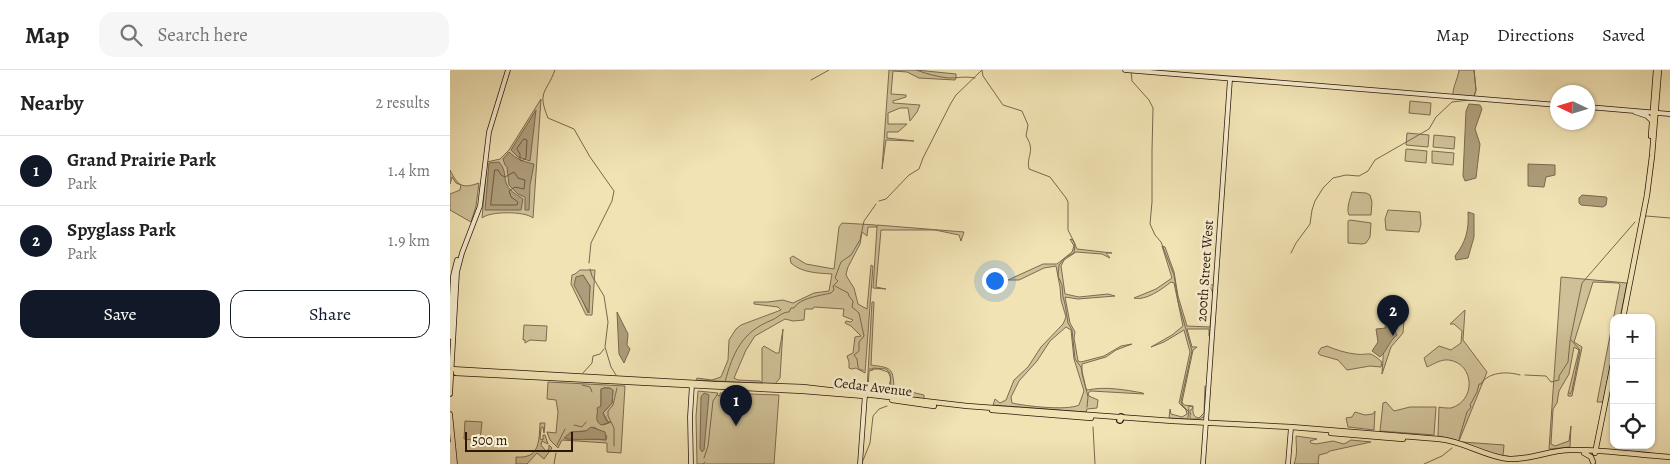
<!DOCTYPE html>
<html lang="en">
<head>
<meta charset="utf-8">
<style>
	:root { --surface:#fff; --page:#f6f6f6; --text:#222; --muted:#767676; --line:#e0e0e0; --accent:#111827 }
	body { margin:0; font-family:Alegreya,serif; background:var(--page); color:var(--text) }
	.controls { position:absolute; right:15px; bottom:15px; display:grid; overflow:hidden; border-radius:10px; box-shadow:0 1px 4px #0004 }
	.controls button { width:45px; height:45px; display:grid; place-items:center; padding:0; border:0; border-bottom:1px solid var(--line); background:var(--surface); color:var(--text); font:25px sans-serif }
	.compass { position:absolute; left:1100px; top:15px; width:45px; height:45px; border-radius:50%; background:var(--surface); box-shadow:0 1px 4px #0004; rotate:274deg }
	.scale { position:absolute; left:15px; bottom:12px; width:108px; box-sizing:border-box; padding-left:5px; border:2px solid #2b160a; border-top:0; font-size:14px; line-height:18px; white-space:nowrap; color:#2b160a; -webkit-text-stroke:4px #f6edce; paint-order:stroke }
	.you { position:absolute; left:544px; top:210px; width:18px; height:18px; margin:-12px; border:4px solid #fff; border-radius:50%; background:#1a73e8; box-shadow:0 0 0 8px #1a73e833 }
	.badge { display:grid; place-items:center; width:32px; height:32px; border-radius:50%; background:var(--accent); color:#fff; font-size:16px; font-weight:700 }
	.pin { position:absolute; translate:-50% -41px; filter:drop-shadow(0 1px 2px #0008) }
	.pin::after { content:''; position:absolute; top:26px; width:18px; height:15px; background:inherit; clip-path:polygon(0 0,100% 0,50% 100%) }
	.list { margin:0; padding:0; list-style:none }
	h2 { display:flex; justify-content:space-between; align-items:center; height:65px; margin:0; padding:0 20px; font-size:21px }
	h2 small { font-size:16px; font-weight:400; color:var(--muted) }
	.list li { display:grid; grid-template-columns:32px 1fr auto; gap:15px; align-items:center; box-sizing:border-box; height:70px; padding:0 20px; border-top:1px solid var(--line) }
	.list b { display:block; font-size:19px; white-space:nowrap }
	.list p { margin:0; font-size:16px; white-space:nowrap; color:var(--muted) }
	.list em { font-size:16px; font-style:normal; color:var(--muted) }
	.actions { display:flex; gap:10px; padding:15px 20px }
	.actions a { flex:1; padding:11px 0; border:1px solid var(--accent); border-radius:15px; text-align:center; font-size:18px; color:var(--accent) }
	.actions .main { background:var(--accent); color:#fff }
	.icon { flex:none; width:28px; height:28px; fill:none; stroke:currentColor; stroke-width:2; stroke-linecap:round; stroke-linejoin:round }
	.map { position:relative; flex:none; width:1220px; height:394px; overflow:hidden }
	header { display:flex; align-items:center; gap:30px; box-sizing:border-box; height:70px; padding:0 25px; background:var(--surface); border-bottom:1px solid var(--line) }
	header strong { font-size:24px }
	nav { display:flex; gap:28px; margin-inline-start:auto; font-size:18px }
	.search { width:350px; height:45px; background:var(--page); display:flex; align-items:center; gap:12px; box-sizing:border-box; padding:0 18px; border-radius:15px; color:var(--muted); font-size:19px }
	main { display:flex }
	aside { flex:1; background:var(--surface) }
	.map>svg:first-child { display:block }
	.green { fill:#cfc097; stroke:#7d6b50; fill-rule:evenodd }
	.water { fill:#ae9d7a; stroke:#7a674d }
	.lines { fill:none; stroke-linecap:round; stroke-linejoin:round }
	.shore { stroke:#6c5a42; stroke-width:1 }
	.stream { stroke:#7a674d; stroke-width:1 }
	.secondary-casing { stroke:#2b160a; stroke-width:5.5 }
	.primary-casing { stroke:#2b160a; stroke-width:6 }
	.highway-casing { stroke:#2b160a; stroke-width:8 }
	.secondary { stroke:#f6edce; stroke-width:4 }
	.primary { stroke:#f1e3b4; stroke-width:4.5 }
	.highway { stroke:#f1e3b4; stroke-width:5.5 }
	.labels { text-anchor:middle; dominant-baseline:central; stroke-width:5; stroke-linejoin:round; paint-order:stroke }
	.street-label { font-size:14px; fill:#2b160a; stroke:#f6edce }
</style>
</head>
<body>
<header>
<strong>Map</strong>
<div class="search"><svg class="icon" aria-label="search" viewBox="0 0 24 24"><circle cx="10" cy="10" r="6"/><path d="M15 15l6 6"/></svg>Search here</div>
<nav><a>Map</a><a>Directions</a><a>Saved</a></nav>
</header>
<main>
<aside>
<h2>Nearby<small>2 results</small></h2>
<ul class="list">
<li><span class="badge">1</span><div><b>Grand Prairie Park</b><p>Park</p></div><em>1.4 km</em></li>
<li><span class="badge">2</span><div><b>Spyglass Park</b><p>Park</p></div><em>1.9 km</em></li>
</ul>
<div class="actions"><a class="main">Save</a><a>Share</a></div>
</aside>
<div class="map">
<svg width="1220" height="394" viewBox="0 0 1220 394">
	<rect width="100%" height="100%" fill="#f1e3b4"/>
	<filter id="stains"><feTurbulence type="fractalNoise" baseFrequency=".004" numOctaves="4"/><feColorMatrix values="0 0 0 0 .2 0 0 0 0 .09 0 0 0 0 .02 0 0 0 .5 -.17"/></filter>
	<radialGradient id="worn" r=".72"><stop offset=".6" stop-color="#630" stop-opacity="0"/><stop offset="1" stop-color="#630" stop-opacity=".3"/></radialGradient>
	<!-- green -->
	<path class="green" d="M439,0H466L506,4V8L505,10L469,8L457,2L443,1L441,24L456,25V27L443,31V33L470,35L467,42L460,51L458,38H450L438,43V54H457L448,62H437V68L464,71L436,70L432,99Z
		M1009,0H1024L1026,20L1024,27L1003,26C1002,18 1008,9 1009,0Z
		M91,29L83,148C75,141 40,141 32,148L37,92L50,89L59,80Z
		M960,31L981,33L980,45L959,43Z
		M957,63L979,65L978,77L956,75Z
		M984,65L1005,67L1004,79L983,77Z
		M956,79L977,81L976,93L955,91Z
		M982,81L1004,83L1003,95L982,93Z
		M0,100C8,116 12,119 29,113L26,136L21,152L0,140V124L10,120L11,115L6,113L2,107L0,114Z
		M902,122L916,123L920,125L922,132L921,145H899C896,139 900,129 902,122Z
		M938,140L970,142L971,154L969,162L936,160L935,149Z
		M900,150L921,153L920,167L916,173L912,174L898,173V151Z
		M392,153L426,155L427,157V155L514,162L511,171L509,165L485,160H431L426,217L436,219L423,218L427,157H418L417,166L412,162L410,174L398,197L396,204L397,207L404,218L408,234L417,239L421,195L423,196L415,303L406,298L402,299L399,298V292L397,286L403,283L405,267L411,266L401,256L395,253L396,251L401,252L403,250L393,246L394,239L364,237L363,239H355L354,250L343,251L335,249L305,266L296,280L284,308L288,310L310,311L312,313V278L314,276L326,283H329L333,259L330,308L325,314L246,310L247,308L262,310L271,307L278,290L279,270L286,259L291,255L331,240L328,237L304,234V232H318L333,230L343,233L364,223L379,221L382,204C368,203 352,203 341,193L340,188L343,186L356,194L384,199L389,157Z
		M620,169L623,170L627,179L662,183H656L660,188L652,184L626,182L614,190L611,196L615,224L629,227L658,224L665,226L628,229L615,227L620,253L625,262L624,268L628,291L631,292L654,286L671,276L682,274L666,280L656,287L632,294V304L636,319L638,320C655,316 676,320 693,323L694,324L641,321L638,323L639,326L648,330L647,338L637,339L636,342L543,335L545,329L550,333L556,330L564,310L578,297L591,277L613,254L616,247L611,230L610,217L606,196L594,198L569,210H558L593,194H607L622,182L624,176ZM616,257L621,260L624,289L634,321L629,335C617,341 575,336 562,333L561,327L569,311L587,291L600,271Z
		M712,176L715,177L724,202L728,226L737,256L760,257L763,225L762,220L758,216L750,214L765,215L761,267L759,266V259H737L742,277H747L743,280L732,332L734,335L743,336C743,341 742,347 749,348L754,343L755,316H757L755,346L750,349H740V340L742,339L743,337L739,336L738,349L719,348L720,339L721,344L732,347L737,344L736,340L729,333L740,282L734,260L714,272L701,277L722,265L733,256L724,213L721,212C712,219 696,231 684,228L706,219L722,208Z
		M130,200H145L142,245H136L121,214L122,205L125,204ZM133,205L140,216L138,243L128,220Z
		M1111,207L1177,213L1170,248H1164V279L1153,332H1147L1170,215L1168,213L1143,212L1125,269L1124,272L1132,277L1122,326H1118V324L1129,280L1124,277L1119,304L1109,321L1107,333L1103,339L1101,374L1105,376L1119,371L1121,356L1120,377L1100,379H1099Z
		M937,228L950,238L954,250L953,263L941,277L932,304Z
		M422,232H424L421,295C441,298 443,297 444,318L474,325V329L418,320L436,323L437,317L441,318L440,303L436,299L423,298V300L419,301L418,320H417Z
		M1015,240L1013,270L1037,302L1009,371L988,366L989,337C993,338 998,338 1001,338C1026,331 1025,294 999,290C991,289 984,294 977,297L974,288L989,276L1001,280L1011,273L1012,261L1004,254H1000Z
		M74,255L97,256L96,271L80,270L75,273V270H73Z
		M877,276C886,280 896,283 905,284C921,286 917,279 932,292L931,297L920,296L897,300L888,290L870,285L868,283L871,278Z
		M98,312L175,316L171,383L157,382V373L112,370L108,378L100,370L97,362L106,363L108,342L106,330L97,329ZM154,318H160L163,321L162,333L153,343L159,353L153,355L148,339L151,336V319ZM144,357L157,366L156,370L125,368L117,369L118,365L121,362L136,361Z
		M248,321L268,323L267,325L270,326V323L329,325L324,394H247L246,346Z
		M936,332L944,341L960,337H986L984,365L930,361L933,333Z
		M925,341L924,360L898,357L896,348L902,347L905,342L915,345L923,344Z
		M15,351L32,352L30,371L14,369Z
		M90,353H95L94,363L93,357L91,358L90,369L93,370V365H95L98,374L92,371L91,375L96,381L99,379V375L102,378L94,389L87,383L77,394H66V387C90,389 89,371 90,353Z
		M846,366L867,369L860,371L861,373L866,374L883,371L894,374L901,370L921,372L880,381L877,383L869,385L868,393L869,394H844C848,384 846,376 846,366Z
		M1012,372L1054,375L1053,386L1068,387C1048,387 1031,379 1012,372Z"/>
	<!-- water -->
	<path class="water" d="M1019,34L1030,35L1032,39L1025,59L1030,74L1026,108L1015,111L1013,106L1016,41Z
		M86,40L80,91L68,87L61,80Z
		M59,82C66,89 74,92 84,94L80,115L79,140H75V127L68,124L59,115L57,97L55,95L53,89Z
		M49,92C57,101 53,107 57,115C60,122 68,125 73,129L71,140H35L39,93Z
		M1078,94L1105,95V105L1096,107L1094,117L1078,116Z
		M1132,125L1156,127L1157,128L1156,135L1153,137L1131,135L1129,133V128Z
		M1018,142L1024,144V167L1018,188L1006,190L1005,186C1016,172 1019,160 1018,142Z
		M133,205L140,216L139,243L124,215L126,207Z
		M167,242L178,264L177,275L180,279L174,293L169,284Z
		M938,254L943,257L947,265C939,271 937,281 930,287L922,281L928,272L926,259L936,258Z
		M154,318H160L163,320L162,333L153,343L157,352H161L151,355C143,350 149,343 147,338L151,336V319Z
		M254,323L259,325L254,380L252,382L250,378L251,327Z
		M141,357L155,362L156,370C146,368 120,371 114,368L121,362L136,361Z"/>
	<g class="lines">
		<!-- shore -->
		<path class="shore" d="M74,69L77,70L76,88L72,91L70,90V84L67,79Z
			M45,100H48L51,105L55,107L64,102L68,108L75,110L74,119L65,117L59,121L61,127L68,132L67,135H41Z"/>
		<!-- stream -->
		<path class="stream" d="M105,0C96,24 87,21 98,48L124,59L140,87L164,121L162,131L141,173L139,193
			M466,0C477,4 488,7 499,8C508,8 515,6 525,8
			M532,0L533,6L553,35L572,41L578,55L576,66C586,82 576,85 579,99L600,107L616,128L618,132V160L625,174L624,183L616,187L609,195L608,206L612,215L613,227L615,234L618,253L622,260L625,289L631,297L638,327L637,337
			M1024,0L1026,20L1024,26
			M681,1L682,11L699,30L703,38L702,81V132L700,154L705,165L711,172L724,205L728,231L742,281L731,331L732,335L738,341
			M361,10L379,0
			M429,131L436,129L459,105L469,99L473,88L501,33L506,25L532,0
			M1196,146L1220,148
			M841,183L846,173L860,154L862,140L865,131L873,118L883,108L896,105L909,106L918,101L925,90L979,59L986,47L1002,32L1019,30
			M140,199L142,206L154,226L158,252L155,277L161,297L166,305
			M385,216L398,223L399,226L403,231L402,237L409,243L414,266L409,272V281L404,285L407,289L408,297L410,300H413
			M419,299H429L438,302L441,308L438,320
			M133,303L142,293L143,286L150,284L154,279
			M1075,305L1096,306L1101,312L1109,310V306L1118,292L1120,271L1132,213L1185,152
			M275,312C283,282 292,262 322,250C327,248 332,242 339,242L341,238H344C350,228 368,226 381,223L384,220L383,216L388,211L385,208L391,192L401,185L410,170L414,151L426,134
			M132,315L140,317L142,322
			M1119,323L1120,324L1122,321L1130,280L1121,270
			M740,343L741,344
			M124,355L132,357L136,352
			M643,357L645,394
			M1009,369L1017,342L1021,337L1020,335L1027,322L1029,314H1031C1038,302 1057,301 1070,305
			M107,375L115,359
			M164,376V358L158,346V341L163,335L167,318
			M254,388L258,376L263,331L267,325
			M412,393L420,373L423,346L429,339L437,336
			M104,394L106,383
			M253,394L255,392
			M974,394L992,386L1002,378"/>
		<!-- secondary casing -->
		<g class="secondary-casing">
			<path id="secondary" d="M675,0L1108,35
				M1138,37L1220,44
				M1185,42L1197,46L1202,51
				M0,267L3,206L7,190
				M0,324L7,202L12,183L30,136L39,62L58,0
				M0,344L5,394
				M0,374L2,394
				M241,394L240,347L242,314
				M410,394L415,324
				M753,394L780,9
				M838,394L841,357"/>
		</g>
		<!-- primary casing -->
		<g class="primary-casing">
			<path id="primary" d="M1201,66L1206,0
				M1173,248L1197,125L1202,86L1209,0
				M0,299L264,314L353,317L517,336L723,351L841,357L989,369C1014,371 1035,387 1059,389C1080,390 1100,380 1120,380C1153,379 1187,385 1220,387
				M6,303L353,321L415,326
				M442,330L484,336
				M542,340L641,348
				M881,363L953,369
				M1134,383L1141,387L1143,392
				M1145,383L1164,289"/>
		</g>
		<!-- highway casing -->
		<g class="highway-casing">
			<path id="highway" d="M670,350L671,347"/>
		</g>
		<!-- secondary -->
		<use href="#secondary" class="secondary"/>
		<!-- primary -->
		<use href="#primary" class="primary"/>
		<!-- highway -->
		<use href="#highway" class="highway"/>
	</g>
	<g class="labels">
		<!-- street labels -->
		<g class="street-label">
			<text transform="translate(755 201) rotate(-86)">200th Street West</text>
			<text transform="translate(423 317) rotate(7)">Cedar Avenue</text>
		</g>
	</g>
	<rect width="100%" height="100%" filter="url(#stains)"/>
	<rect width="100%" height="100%" fill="url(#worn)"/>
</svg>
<div class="controls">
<button>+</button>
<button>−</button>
<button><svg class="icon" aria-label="locate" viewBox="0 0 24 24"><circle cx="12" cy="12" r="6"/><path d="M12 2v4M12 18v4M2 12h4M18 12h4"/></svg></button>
</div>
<svg class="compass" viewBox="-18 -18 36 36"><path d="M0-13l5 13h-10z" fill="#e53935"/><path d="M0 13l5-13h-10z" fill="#767676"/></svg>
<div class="scale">500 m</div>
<div class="you"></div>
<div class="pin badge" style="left:286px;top:356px">1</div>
<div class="pin badge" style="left:943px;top:266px">2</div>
</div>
</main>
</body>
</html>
